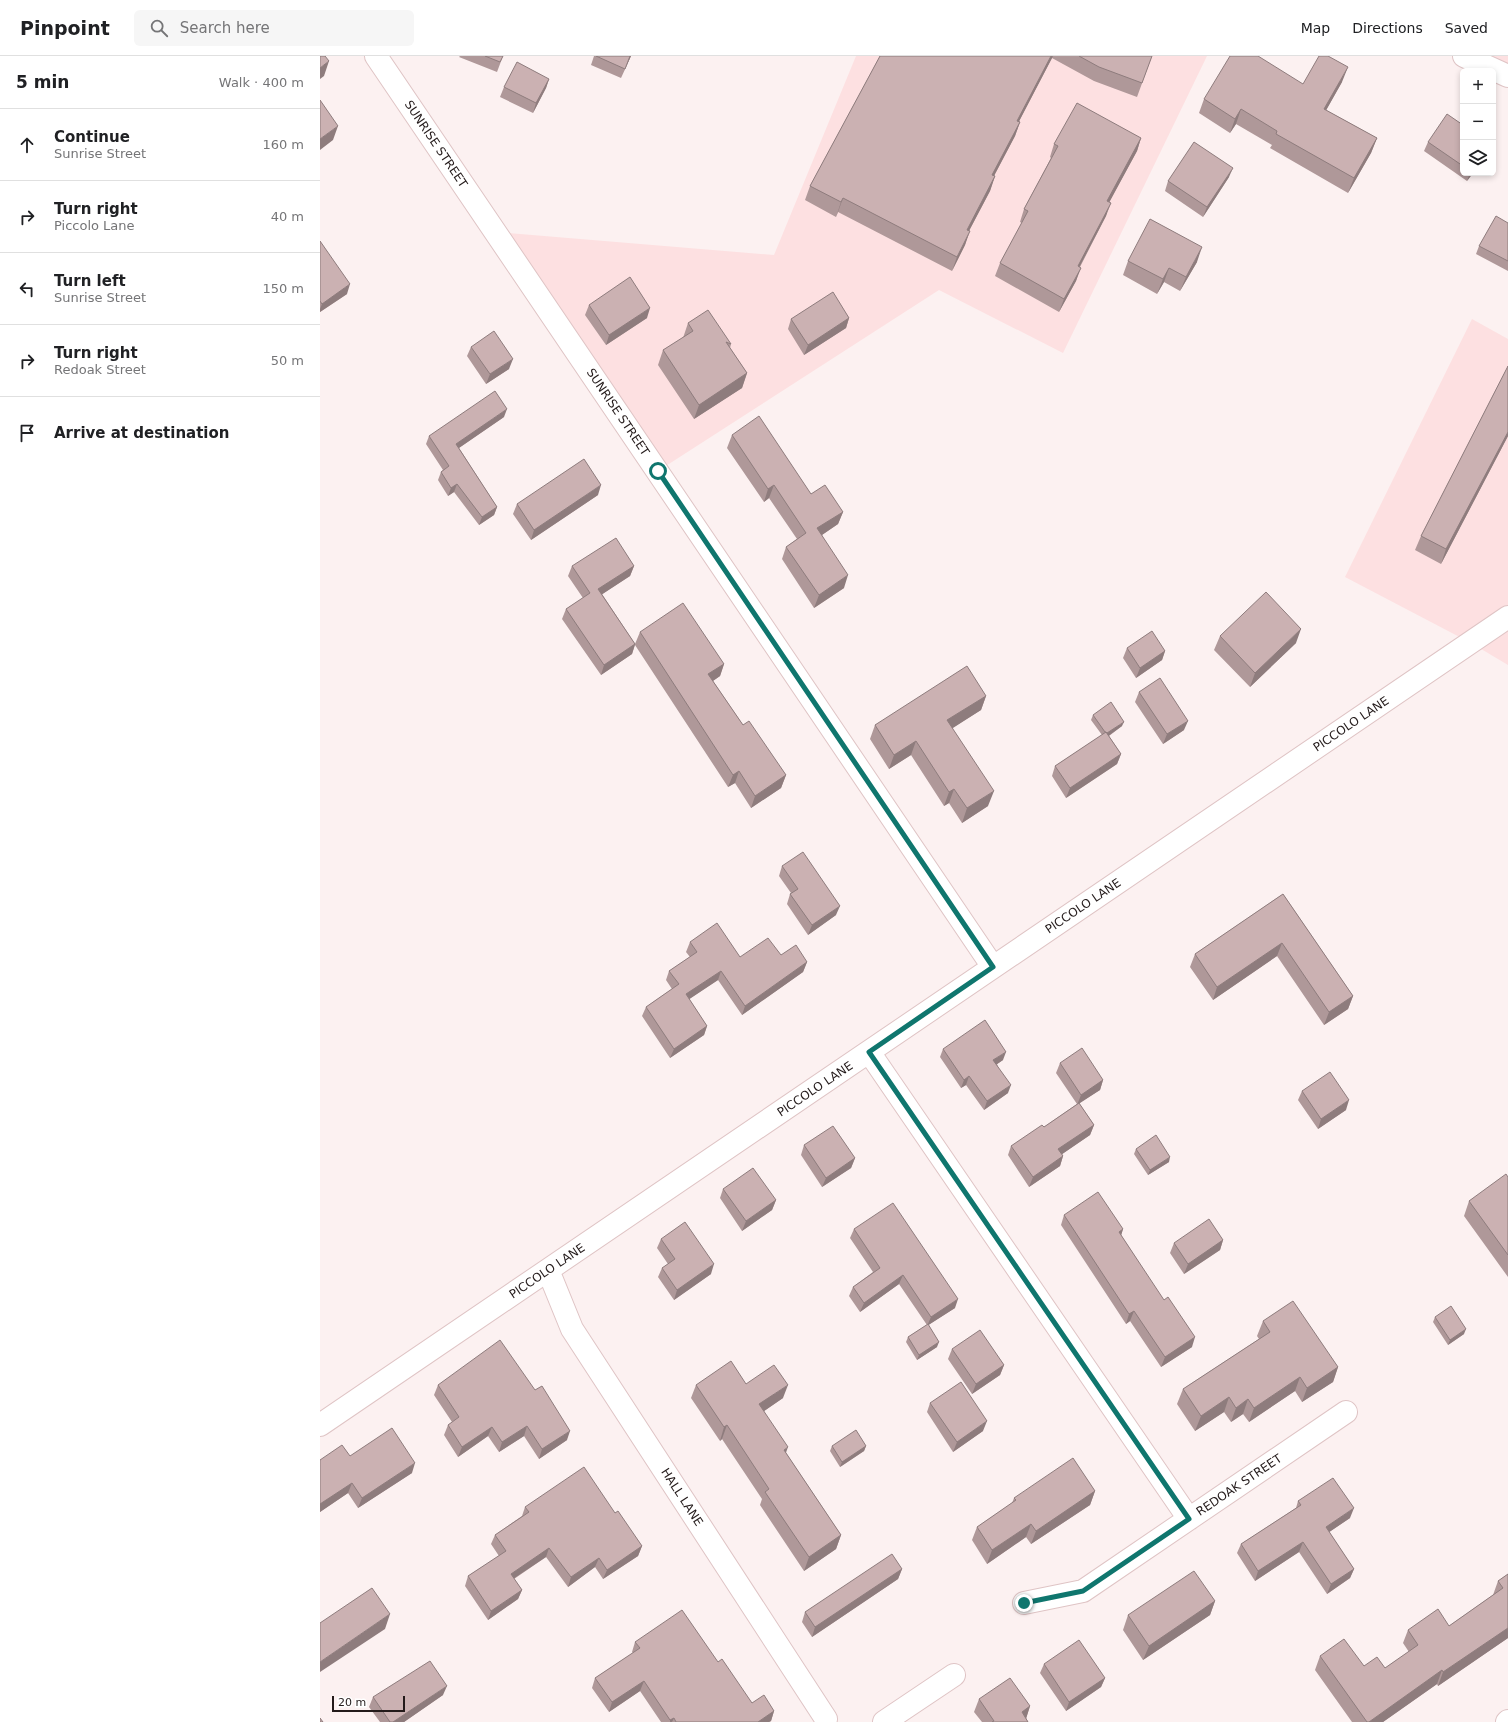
<!DOCTYPE html>
<html lang="en">
<head>
<meta charset="utf-8">
<style>
	:root { --surface:#fff; --page:#f6f6f6; --text:#202124; --muted:#757577; --line:#e0e0e0 }
	body { margin:0; font-family:"DejaVu Sans",sans-serif; background:var(--page); color:var(--text) }
	.controls { position:absolute; right:12px; top:12px; display:grid; overflow:hidden; border-radius:6px; box-shadow:0 2px 6px #0003 }
	.controls button { width:36px; height:36px; display:grid; place-items:center; padding:0; border:0; border-bottom:1px solid var(--line); background:var(--surface); color:var(--text); font:20px sans-serif }
	.scale { position:absolute; left:12px; bottom:10px; width:73px; box-sizing:border-box; padding-left:4px; border:2px solid #231a1a; border-top:0; font-size:11px; line-height:14px; white-space:nowrap; color:#231a1a; -webkit-text-stroke:3px #fff; paint-order:stroke }
	.stop { position:absolute; width:12px; height:12px; margin:-9px; border:3px solid #0f766e; border-radius:50%; background:#fff }
	.stop.end { background:#0f766e; border-color:#fff; box-shadow:0 1px 4px #0008 }
	.list { margin:0; padding:0; list-style:none }
	h2 { display:flex; justify-content:space-between; align-items:center; height:52px; margin:0; padding:0 16px; font-size:17px }
	h2 small { font-size:13px; font-weight:400; color:var(--muted) }
	.list li { display:grid; grid-template-columns:26px 1fr auto; gap:12px; align-items:center; box-sizing:border-box; height:72px; padding:0 16px; border-top:1px solid var(--line) }
	.list b { display:block; font-size:15px; white-space:nowrap }
	.list p { margin:0; font-size:13px; white-space:nowrap; color:var(--muted) }
	.list em { font-size:13px; font-style:normal; color:var(--muted) }
	.icon { flex:none; width:22px; height:22px; fill:none; stroke:currentColor; stroke-width:2; stroke-linecap:round; stroke-linejoin:round }
	.map { position:relative; flex:none; width:1188px; height:1666px; overflow:hidden }
	header { display:flex; align-items:center; gap:24px; box-sizing:border-box; height:56px; padding:0 20px; background:var(--surface); border-bottom:1px solid var(--line) }
	header strong { font-size:19px }
	nav { display:flex; gap:22px; margin-inline-start:auto; font-size:14px }
	.search { width:280px; height:36px; background:var(--page); display:flex; align-items:center; gap:10px; box-sizing:border-box; padding:0 14px; border-radius:6px; color:var(--muted); font-size:15px }
	main { display:flex }
	aside { flex:1; background:var(--surface) }
	.map>svg:first-child { display:block }
	.built { fill:#fde0e1 }
	.lines { fill:none; stroke-linecap:round; stroke-linejoin:round }
	.street-casing { stroke:#dfc4c5; stroke-width:24 }
	.secondary-casing { stroke:#dfc4c5; stroke-width:24 }
	.street { stroke:#fff; stroke-width:22 }
	.secondary { stroke:#fff; stroke-width:22 }
	.wall { fill:#af9899 }
	.shaded-wall { fill:#8e7c7d }
	.building { fill:#cbb1b2; stroke:#8e7c7d }
	.route { stroke:#0f766e; stroke-width:5 }
	.labels { text-anchor:middle; dominant-baseline:central; stroke-width:3; stroke-linejoin:round; paint-order:stroke }
	.street-label { font-size:12px; fill:#231a1a; stroke:#fff }
</style>
</head>
<body>
<header>
<strong>Pinpoint</strong>
<div class="search"><svg class="icon" aria-label="search" viewBox="0 0 24 24"><circle cx="10" cy="10" r="6"/><path d="M15 15l6 6"/></svg>Search here</div>
<nav><a>Map</a><a>Directions</a><a>Saved</a></nav>
</header>
<main>
<aside>
<h2>5 min<small>Walk · 400 m</small></h2>
<ul class="list">
<li><svg class="icon" aria-label="ahead" viewBox="0 0 24 24"><path d="M12 20V5M6 11l6-6 6 6"/></svg><div><b>Continue</b><p>Sunrise Street</p></div><em>160 m</em></li>
<li><svg class="icon" aria-label="right" viewBox="0 0 24 24"><path d="M7 20v-9h11M14 6l5 5-5 5"/></svg><div><b>Turn right</b><p>Piccolo Lane</p></div><em>40 m</em></li>
<li><svg class="icon" aria-label="left" viewBox="0 0 24 24"><path d="M17 20v-9H6M10 6l-5 5 5 5"/></svg><div><b>Turn left</b><p>Sunrise Street</p></div><em>150 m</em></li>
<li><svg class="icon" aria-label="right" viewBox="0 0 24 24"><path d="M7 20v-9h11M14 6l5 5-5 5"/></svg><div><b>Turn right</b><p>Redoak Street</p></div><em>50 m</em></li>
<li><svg class="icon" aria-label="arrive" viewBox="0 0 24 24"><path d="M6 21V4h12l-3 4 3 4H6"/></svg><div><b>Arrive at destination</b></div></li>
</ul>
</aside>
<div class="map">
<svg width="1188" height="1666" viewBox="0 0 1188 1666">
	<rect width="100%" height="100%" fill="#fcf1f1"/>
	<!-- built -->
	<path class="built" d="M536,0H887L743,297L619,234L338,415L175,176L454,199Z
		M1144,0H1188V21Z
		M1152,263L1188,283V609L1151,587L1025,521Z"/>
	<g class="lines">
		<!-- street casing -->
		<g class="street-casing">
			<path id="street" d="M56,0L673,911
				M549,996L869,1463
				M228,1214L252,1273L506,1663
				M0,1369L1188,561
				M704,1547L763,1535L1026,1356
				M564,1666L634,1619
				M1187,1666L1188,1665"/>
		</g>
		<!-- secondary casing -->
		<g class="secondary-casing">
			<path id="secondary" d="M1144,0L1188,20"/>
		</g>
		<!-- street -->
		<use href="#street" class="street"/>
		<!-- secondary -->
		<use href="#secondary" class="secondary"/>
	</g>
	<!-- wall -->
	<path class="wall" d="M140,0H183L177,16L139,1Z
		M274,0H311L301,22L271,9Z
		M560,0H832L817,41L774,25L732,2L699,65L700,66L695,80L674,120H675L670,135L649,175L645,189L632,215L518,156L516,161L485,144L490,130Z
		M229,23L226,32L213,57L180,41L184,31Z
		M1022,26L1006,54L1057,82L1051,97L1028,137L950,92L952,89L916,68L910,77L879,57L884,43L983,28Z
		M1143,69V117H1153L1147,125L1104,95L1108,86Z
		M821,82L817,95L789,146L786,160L760,211L756,225L739,256L675,220L680,207L702,167L700,166L704,153L731,102L730,101L734,88Z
		M909,121L883,161L845,135L848,125Z
		M1188,167V215L1156,198L1159,190Z
		M0,185L27,238L0,256Z
		M808,205L877,206L860,235L844,226L837,238L803,219Z
		M269,249L327,262L286,289L265,259Z
		M529,262L526,272L484,299L468,273L471,263Z
		M368,267L411,288L410,292L427,317L422,332L374,363L338,309L343,294L363,282Z
		M151,291L189,313L166,328L147,300Z
		M1188,310V380L1121,508L1095,494L1101,480Z
		M184,361L139,392L177,451L174,459L159,469L134,436L128,440L118,424L121,416L123,414L106,388L109,380Z
		M412,379L491,438L523,456L518,468L502,479L524,532L494,552L462,503L466,491L477,483L449,442L444,446L407,392Z
		M278,439L211,484L193,458L197,448Z
		M252,510H314L310,520L282,538L315,588L320,576L404,608L400,620L393,625L423,669L466,719L461,732L431,752L415,727L408,731L315,589L312,598L281,619L242,563L246,553L263,542L248,520Z
		M900,580L976,587L930,631L894,594Z
		M807,592L845,595L842,604L816,622L803,602Z
		M819,636L864,674L843,688L815,646Z
		M666,640L661,654L632,672L668,750L642,767L629,747L624,750L591,699L569,713L550,683L555,669Z
		M773,659L802,670L789,680L801,698L797,708L746,742L732,720L735,710L782,679L771,664Z
		M462,810L516,859L488,879L467,848L470,838L471,837L459,820Z
		M963,838L1033,940L1028,953L1004,969L957,900L893,944L870,911L875,898Z
		M370,886L420,901L461,899L487,906L483,916L422,959L398,924L369,943L387,970L384,979L350,1002L322,960L326,951L352,933L346,924L349,915L370,901L366,896Z
		M623,993L683,1004L677,1008L688,1037L664,1054L646,1029L641,1032L620,1001Z
		M740,1007L783,1024L780,1034L759,1047L774,1069L770,1079L742,1098L743,1100L740,1110L709,1131L688,1099L691,1090L724,1071L757,1048L736,1017Z
		M982,1035L1026,1054L998,1073L978,1044Z
		M484,1089L535,1102L531,1112L502,1131L481,1099Z
		M816,1093L849,1106L828,1119L814,1098Z
		M1188,1121V1221L1144,1160L1149,1145Z
		M403,1133L456,1144L452,1154L422,1175L400,1142Z
		M744,1159L803,1173L801,1179L872,1291L841,1311L810,1265L806,1268L741,1169Z
		M534,1173L635,1252L608,1269L617,1291L597,1304L586,1286L588,1281L607,1269L579,1228L540,1256L529,1240L533,1231L553,1216L530,1182Z
		M341,1183L391,1218L354,1244L338,1221L342,1212L348,1208L337,1192Z
		M903,1184L900,1194L864,1218L850,1197L854,1187Z
		M1115,1261L1144,1278L1128,1289L1113,1266Z
		M943,1265L1018,1311L1013,1326L982,1346L975,1335L929,1366L923,1358L911,1366L904,1356L875,1375L857,1348L863,1333L939,1283L937,1280Z
		M632,1293L684,1309L680,1319L652,1338L628,1303Z
		M426,1328L463,1342L444,1355L466,1397L521,1479L516,1493L484,1515L440,1449L442,1443L402,1383L400,1385L371,1342L376,1329Z
		M118,1329L247,1384L219,1403L204,1380L179,1396L168,1380L138,1401L124,1379L128,1369L132,1366L114,1339Z
		M610,1347L663,1375L633,1396L607,1356Z
		M512,1390H546L544,1395L520,1411L510,1395Z
		M30,1400L92,1417L38,1452L28,1437L0,1456V1404Z
		M775,1435L770,1449L711,1488L706,1481L667,1508L652,1484L657,1471L692,1447L694,1442Z
		M978,1445L1030,1462L1009,1476L1034,1513L1030,1522L1007,1538L979,1496L935,1525L917,1497L921,1488L976,1452Z
		M205,1451L295,1457L322,1490L318,1500L283,1523L275,1511L248,1531L226,1501L194,1523L202,1534L198,1543L168,1564L145,1530L148,1520L179,1500L171,1488L175,1479L202,1460Z
		M582,1513L578,1523L492,1581L482,1566L485,1556Z
		M1188,1518V1582L1118,1630L1117,1628L1063,1666H1032L995,1614L1000,1600L1044,1610L1065,1612L1089,1596L1083,1587L1088,1574L1129,1570L1173,1539L1178,1525Z
		M895,1545L890,1559L823,1604L803,1574L808,1559Z
		M315,1586L398,1606L432,1647L454,1655L451,1665L449,1666H341L320,1635L289,1656L272,1632L275,1622L313,1597L312,1596Z
		M724,1608L785,1622L781,1631L746,1655L720,1617Z
		M123,1639L84,1666H60L49,1651L53,1641Z
		M659,1643L710,1650L706,1662L708,1666H662L654,1656Z"/>
	<!-- shaded-wall -->
	<path class="shaded-wall" d="M310,0H311L301,22L305,13Z
		M731,0H733L732,2L692,79L697,65Z
		M9,5L4,20L0,23V12Z
		M1028,11L1022,26L999,67L1004,53Z
		M229,23L226,32L213,57L216,47Z
		M921,53L916,68L910,77L915,63Z
		M700,66L695,80L667,133L672,119Z
		M18,70L13,84L0,94V83Z
		M821,82L817,95L783,158L787,145Z
		M1057,82L1051,97L1028,137L1034,122Z
		M913,112L909,121L883,161L887,151Z
		M1150,117H1153L1147,125Z
		M675,120L670,135L642,188L647,174Z
		M523,142L518,156L516,161L521,146Z
		M791,147L786,160L753,223L758,210Z
		M650,175L645,189L632,215L637,201Z
		M882,191L877,206L860,235L866,221Z
		M761,212L756,225L739,256L744,243Z
		M849,212L844,226L837,238L843,223Z
		M30,228L27,238L0,256V253L2,248Z
		M330,252L327,262L286,289L289,279Z
		M529,262L526,272L484,299L488,289Z
		M193,303L189,313L166,328L170,318Z
		M427,317L422,332L374,363L379,349Z
		M187,353L184,361L133,396L136,388Z
		M1188,376V380L1121,508L1126,493Z
		M137,428L134,436L128,440L131,432Z
		M281,429L278,439L211,484L214,474Z
		M454,429L449,442L444,446L448,433Z
		M177,451L174,459L159,469L162,461Z
		M523,456L518,468L493,485L497,472Z
		M314,510L310,520L275,543L278,533Z
		M528,519L524,532L494,552L499,539Z
		M981,573L976,587L930,631L935,617Z
		M315,588L312,598L281,619L284,609Z
		M845,595L842,604L816,622L820,612Z
		M404,608L400,620L384,631L388,618Z
		M666,640L661,654L622,679L627,664Z
		M868,665L864,674L843,688L847,678Z
		M804,666L802,670L784,683L786,678Z
		M596,685L591,699L569,713L574,699Z
		M801,698L797,708L746,742L750,732Z
		M419,715L415,727L408,731L413,719Z
		M466,719L461,732L431,752L435,740Z
		M634,733L629,747L624,750L629,736Z
		M674,735L668,750L642,767L647,752Z
		M520,850L516,859L488,879L492,869Z
		M962,887L957,900L893,944L897,931Z
		M487,906L483,916L422,959L425,950Z
		M401,915L398,924L362,948L366,938Z
		M1033,940L1028,953L1004,969L1009,956Z
		M387,970L384,979L350,1002L354,993Z
		M686,996L683,1004L670,1013L673,1004Z
		M649,1020L646,1029L641,1032L644,1024Z
		M783,1024L780,1034L757,1049L761,1039Z
		M691,1029L688,1037L664,1054L667,1045Z
		M1029,1044L1026,1054L998,1073L1001,1063Z
		M774,1069L770,1079L735,1103L738,1093Z
		M743,1100L740,1110L709,1131L713,1121Z
		M850,1101L849,1106L828,1119L830,1114Z
		M535,1102L531,1112L502,1131L506,1122Z
		M456,1144L452,1154L422,1175L426,1165Z
		M803,1173L800,1183L799,1176Z
		M903,1184L900,1194L864,1218L868,1208Z
		M394,1208L391,1218L354,1244L357,1234Z
		M583,1219L579,1228L540,1256L544,1247Z
		M638,1243L635,1252L607,1270L611,1261Z
		M814,1255L810,1265L806,1268L809,1258Z
		M1146,1273L1144,1278L1128,1289L1130,1284Z
		M875,1281L872,1291L841,1311L845,1301Z
		M619,1286L617,1291L597,1304L599,1299Z
		M684,1309L680,1319L652,1338L656,1328Z
		M1018,1311L1013,1326L982,1346L987,1332Z
		M980,1321L975,1335L929,1366L934,1352Z
		M468,1329L463,1342L434,1362L439,1348Z
		M909,1341L904,1356L875,1375L881,1360Z
		M928,1343L923,1358L911,1366L916,1352Z
		M667,1365L663,1375L633,1396L637,1386Z
		M407,1369L402,1383L400,1385L404,1371Z
		M207,1370L204,1380L179,1396L182,1386Z
		M172,1371L168,1380L138,1401L142,1391Z
		M250,1375L247,1384L219,1403L222,1393Z
		M546,1390L544,1395L520,1411L522,1406Z
		M468,1391L463,1405L464,1394Z
		M95,1407L92,1417L38,1452L42,1442Z
		M32,1427L28,1437L0,1456V1448Z
		M775,1435L770,1449L711,1488L716,1475Z
		M1034,1452L1030,1462L1002,1481L1006,1471Z
		M711,1468L706,1481L667,1508L672,1494Z
		M521,1479L516,1493L484,1515L489,1501Z
		M983,1486L979,1496L935,1525L938,1515Z
		M322,1490L318,1500L283,1523L287,1514Z
		M229,1492L226,1501L187,1527L191,1518Z
		M279,1502L275,1511L248,1531L251,1521Z
		M582,1513L578,1523L492,1581L495,1571Z
		M1034,1513L1030,1522L1007,1538L1011,1528Z
		M202,1534L198,1543L168,1564L171,1555Z
		M895,1545L890,1559L823,1604L829,1590Z
		M70,1558L65,1573L0,1616V1606Z
		M1188,1572V1582L1118,1630L1123,1616Z
		M1122,1614L1117,1628L1063,1666H1049Z
		M785,1622L781,1631L746,1655L749,1646Z
		M324,1625L320,1635L289,1656L292,1646Z
		M127,1630L123,1639L84,1666H73Z
		M710,1650L706,1663L702,1656Z
		M454,1655L451,1665L449,1666H438Z
		M354,1662L352,1666H350V1664Z"/>
	<!-- building -->
	<path class="building" d="M0,0H5L9,5L0,12Z
		M165,0H183L180,6Z
		M276,0H310L305,13Z
		M560,0H731L697,65L700,66L672,119L675,120L647,174L650,175L637,201L523,142L521,146L490,130Z
		M759,0H832L822,27L779,11Z
		M910,0H938L983,28L999,0H1008L1028,11L1004,53L1057,82L1034,122L956,78L957,75L921,53L915,63L884,43Z
		M197,6L229,23L216,47L184,31Z
		M0,44L18,70L0,83Z
		M757,47L821,82L787,145L791,147L758,210L761,212L744,243L680,207L708,155L704,153L738,90L734,88Z
		M1127,58L1143,69V110L1108,86Z
		M874,86L913,112L887,151L848,125Z
		M1176,160L1188,167V205L1159,190Z
		M830,163L882,191L866,221L849,212L843,223L808,205Z
		M0,185L30,228L2,248L0,245Z
		M310,221L330,252L289,279L269,249Z
		M513,236L529,262L488,289L471,263Z
		M388,254L411,288L406,286L427,317L379,349L343,294L373,275L368,267Z
		M174,275L193,303L170,318L151,291Z
		M1188,310V376L1126,493L1101,480Z
		M175,335L187,353L136,388L177,451L162,461L137,428L131,432L121,416L129,410L109,380Z
		M439,360L491,438L505,429L523,456L497,472L528,519L499,539L466,491L486,477L454,429L448,433L412,379Z
		M264,403L281,429L214,474L197,448Z
		M296,482L314,510L278,533L315,588L284,609L246,553L270,537L252,510Z
		M946,536L981,573L935,617L900,580Z
		M363,547L404,608L388,618L423,669L429,665L466,719L435,740L419,715L413,719L320,576Z
		M832,575L845,595L820,612L807,592Z
		M647,610L666,640L627,664L674,735L647,752L634,733L629,736L596,685L574,699L555,669Z
		M840,622L868,665L847,678L819,636Z
		M791,646L804,666L787,677L786,676H785L773,659Z
		M786,676L801,698L750,732L735,710Z
		M483,796L520,850L492,869L470,838L478,833L462,810Z
		M963,838L1033,940L1009,956L962,887L897,931L875,898Z
		M397,867L420,901L448,882L461,899L476,889L487,906L425,950L401,915L366,938L387,970L354,993L326,951L359,928L349,915L377,896L370,886Z
		M665,964L686,996L673,1004L691,1029L667,1045L649,1020L644,1024L623,993Z
		M762,992L783,1024L761,1039L740,1007Z
		M1010,1016L1029,1044L1001,1063L982,1035Z
		M759,1047L774,1069L738,1093L743,1100L713,1121L691,1090L722,1069L724,1071Z
		M513,1070L535,1102L506,1122L484,1089Z
		M836,1079L850,1101L830,1114L816,1093Z
		M433,1112L456,1144L426,1165L403,1133Z
		M1186,1118L1188,1121V1199L1149,1145Z
		M778,1136L803,1173L799,1176L844,1244L848,1241L875,1281L845,1301L814,1255L809,1258L744,1159Z
		M573,1147L638,1243L611,1261L583,1219L544,1247L533,1231L560,1212L534,1173Z
		M889,1163L903,1184L868,1208L854,1187Z
		M365,1166L394,1208L357,1234L342,1212L355,1203L341,1183Z
		M973,1245L1018,1311L987,1332L980,1321L934,1352L928,1343L916,1352L909,1341L881,1360L863,1333L950,1276L943,1265Z
		M1131,1250L1146,1273L1130,1284L1115,1261Z
		M608,1268L619,1286L599,1299L588,1281Z
		M660,1274L684,1309L656,1328L632,1293Z
		M180,1284L215,1334L222,1330L250,1375L222,1393L207,1370L182,1386L172,1371L142,1391L128,1369L139,1361L118,1329Z
		M411,1305L426,1328L454,1309L468,1329L439,1348L468,1391L464,1394L521,1479L489,1501L445,1436L449,1433L407,1369L404,1371L376,1329Z
		M641,1326L667,1365L637,1386L610,1347Z
		M72,1372L95,1407L42,1442L32,1427L0,1448V1404L22,1389L30,1400Z
		M536,1374L546,1390L522,1406L512,1390Z
		M753,1402L775,1435L716,1475L711,1468L672,1494L657,1471L696,1444L694,1442Z
		M264,1411L295,1457L298,1455L322,1490L287,1514L279,1502L251,1521L229,1492L191,1518L202,1534L171,1555L148,1520L186,1495L175,1479L209,1456L205,1451Z
		M1013,1422L1034,1452L1006,1471L1034,1513L1011,1528L983,1486L938,1515L921,1488L981,1449L978,1445Z
		M572,1498L582,1513L495,1571L485,1556Z
		M874,1515L895,1545L829,1590L808,1559Z
		M1188,1518V1572L1123,1616L1122,1614L1049,1666H1047L1000,1600L1024,1583L1044,1610L1057,1601L1065,1612L1098,1589L1088,1574L1118,1553L1129,1570L1183,1532L1178,1525Z
		M52,1532L70,1558L0,1606V1567Z
		M362,1554L398,1606L402,1603L432,1647L444,1639L454,1655L438,1666H356L354,1662L350,1664L324,1625L292,1646L275,1622L320,1592L315,1586Z
		M759,1584L785,1622L749,1646L724,1608Z
		M110,1605L127,1630L73,1666H70L53,1641Z
		M690,1622L710,1650L702,1656L708,1666H672L674,1665L659,1643Z
		M0,1662L3,1666H0Z"/>
	<g class="lines">
		<!-- route -->
		<path class="route" d="M338,415L673,911L549,996L869,1463L763,1535L704,1547"/>
	</g>
	<g class="labels">
		<!-- street labels -->
		<g class="street-label">
			<text transform="translate(116 88) rotate(56)">SUNRISE STREET</text>
			<text transform="translate(298 356) rotate(56)">SUNRISE STREET</text>
			<text transform="translate(1031 668) rotate(-34)">PICCOLO LANE</text>
			<text transform="translate(763 850) rotate(-34)">PICCOLO LANE</text>
			<text transform="translate(495 1033) rotate(-34)">PICCOLO LANE</text>
			<text transform="translate(227 1215) rotate(-34)">PICCOLO LANE</text>
			<text transform="translate(919 1429) rotate(-34)">REDOAK STREET</text>
			<text transform="translate(362 1441) rotate(57)">HALL LANE</text>
		</g>
	</g>
</svg>
<div class="controls">
<button>+</button>
<button>−</button>
<button><svg class="icon" aria-label="layers" viewBox="0 0 24 24"><path d="M12 4l9 5-9 5-9-5zM3 14l9 5 9-5"/></svg></button>
</div>
<div class="scale">20 m</div>
<div class="stop" style="left:338px;top:415px"></div>
<div class="stop end" style="left:704px;top:1547px"></div>
</div>
</main>
</body>
</html>
